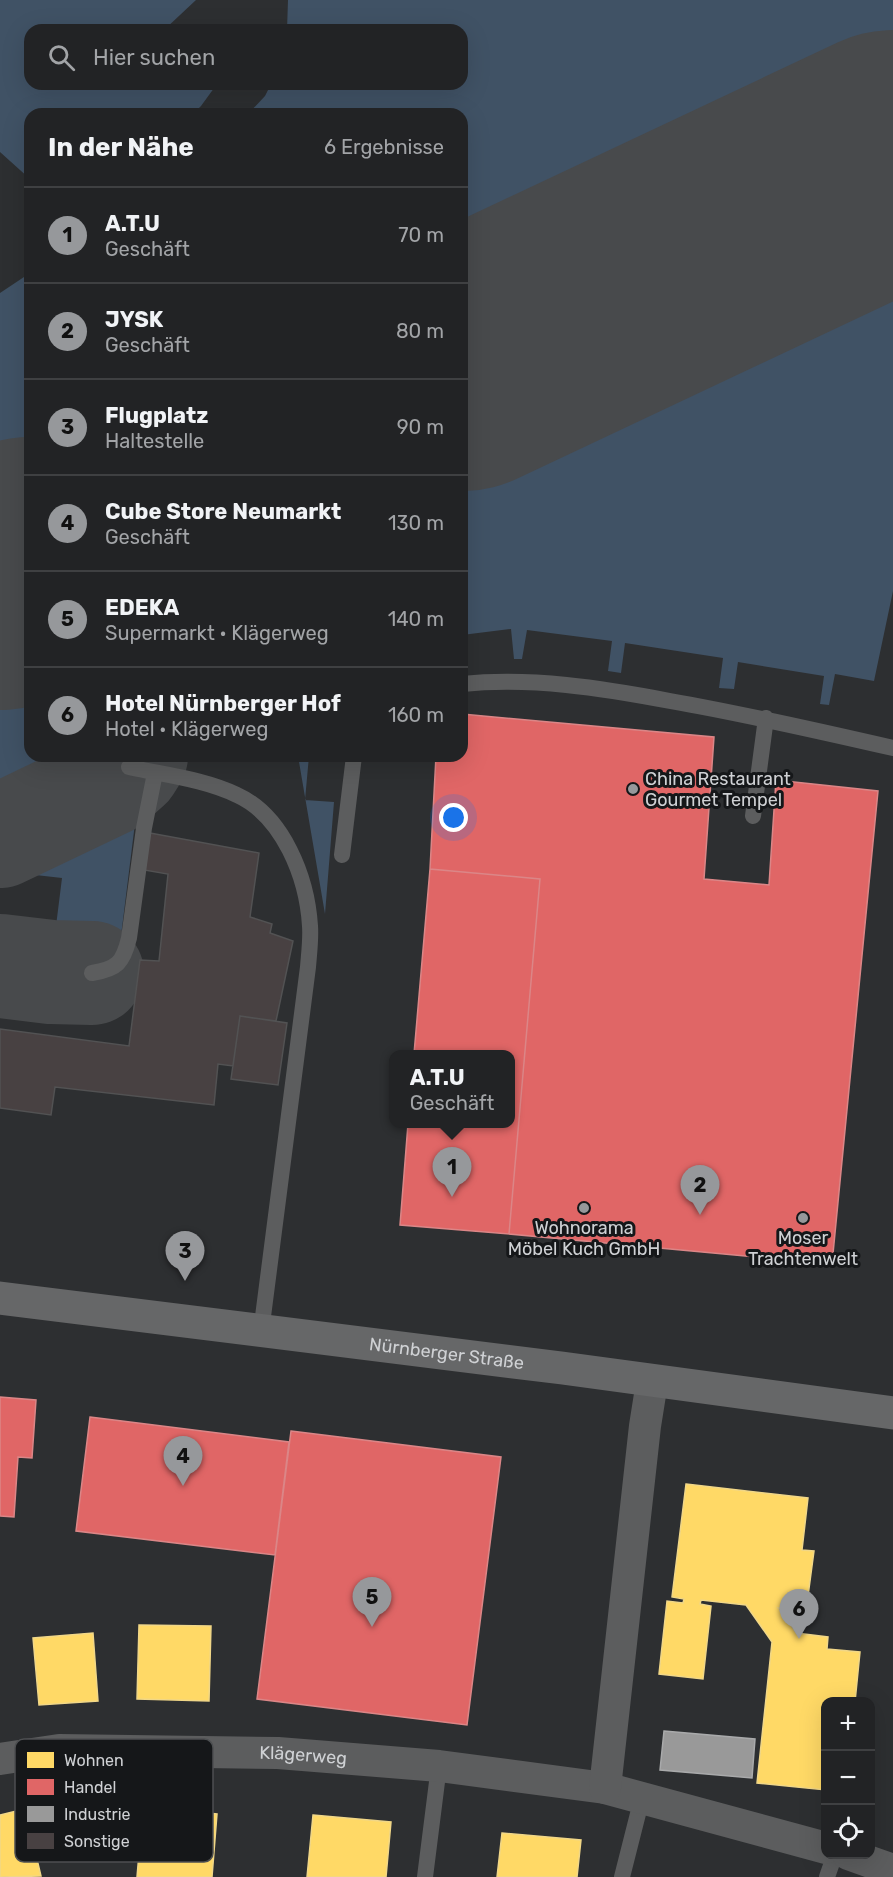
<!DOCTYPE html>
<html lang="de">
<head>
<meta charset="utf-8">
<style>
	:root { --surface:#222325; --page:#2e2f32; --text:#f1f3f6; --muted:#a2a4a7; --line:#3f4042; --accent:#96989b }
	body { margin:0; font-family:Rubik,sans-serif; background:var(--page); color:var(--text) }
	.controls { position:absolute; right:18px; bottom:18px; display:grid; overflow:hidden; border-radius:12px; box-shadow:0 6px 24px #0002 }
	.controls button { width:54px; height:54px; display:grid; place-items:center; padding:0; border:0; border-bottom:2px solid var(--line); background:var(--surface); color:var(--text); font:30px sans-serif }
	.you { position:absolute; left:454px; top:818px; width:21px; height:21px; margin:-15px; border:4px solid #fff; border-radius:50%; background:#1a73e8; box-shadow:0 0 0 9px #1a73e833 }
	.badge { display:grid; place-items:center; width:39px; height:39px; border-radius:50%; background:var(--accent); color:#111; font-size:20px; font-weight:700 }
	.pin { position:absolute; translate:-50% -50px; filter:drop-shadow(0 2px 3px #0008) }
	.pin::after { content:''; position:absolute; top:32px; width:21px; height:18px; background:inherit; clip-path:polygon(0 0,100% 0,50% 100%) }
	.popup { position:absolute; left:389px; top:1050px; width:126px; height:78px; box-sizing:border-box; display:grid; place-content:center; border-radius:12px; background:var(--surface); filter:drop-shadow(0 2px 4px #0005); font-size:20px; white-space:nowrap; color:var(--muted) }
	.popup b { font-size:22px; color:var(--text) }
	.popup::after { content:''; position:absolute; left:50%; top:100%; margin-left:-12px; border:12px solid transparent; border-top-color:var(--surface) }
	.list { margin:0; padding:0; list-style:none }
	h2 { display:flex; justify-content:space-between; align-items:center; height:78px; margin:0; padding:0 24px; font-size:26px }
	h2 small { font-size:20px; font-weight:400; color:var(--muted) }
	.list li { display:grid; grid-template-columns:39px 1fr auto; gap:18px; align-items:center; box-sizing:border-box; height:96px; padding:0 24px; border-top:2px solid var(--line) }
	.list b { display:block; font-size:22px; white-space:nowrap }
	.list p { margin:0; font-size:20px; white-space:nowrap; color:var(--muted) }
	.list em { font-size:20px; font-style:normal; color:var(--muted) }
	.icon { flex:none; width:33px; height:33px; fill:none; stroke:currentColor; stroke-width:2; stroke-linecap:round; stroke-linejoin:round }
	.map { position:relative; flex:none; width:893px; height:1877px; overflow:hidden }
	.search { position:absolute; background:var(--surface); box-shadow:0 6px 24px #0002; left:24px; top:24px; width:444px; height:66px; display:flex; align-items:center; gap:15px; box-sizing:border-box; padding:0 21px; border-radius:18px; color:var(--muted); font-size:22px }
	.panel { position:absolute; background:var(--surface); box-shadow:0 6px 24px #0002; left:24px; top:108px; width:444px; height:654px; border-radius:18px }
	.map>svg:first-child { display:block }
	.green { fill:#405265 }
	.homes { fill:#ffd966; stroke:#f1d787; stroke-width:1.5 }
	.shops { fill:#e06666; stroke:#db8687; stroke-width:1.5 }
	.industry { fill:#999; stroke:#a9aaab; stroke-width:1.5 }
	.lines { fill:none; stroke-linecap:round; stroke-linejoin:round }
	.taxiway { stroke:#484a4c; stroke-width:104 }
	.runway { stroke:#484a4c; stroke-width:258 }
	.building { fill:#484142; stroke:#525253; stroke-width:1.5 }
	.service { stroke:#5c5d5e; stroke-width:16 }
	.minor { stroke:#5c5d5e; stroke-width:32 }
	.secondary { stroke:#666768; stroke-width:33 }
	.poi-dot { fill:#96989b; stroke:#151719; stroke-width:2 }
	.labels { text-anchor:middle; dominant-baseline:central; stroke-width:6; stroke-linejoin:round; paint-order:stroke }
	.poi-label { font-size:18px; fill:#cfd1d4; stroke:#151719 }
	.street-label { font-size:18px; fill:#cfd1d4; stroke:#151719 }
	.key { fill:#151719; stroke:#4d4f51; stroke-width:1.5 }
	.key-label { font-size:16px; fill:#cfd1d4 }
</style>
</head>
<body>
<div class="map">
<svg width="893" height="1877" viewBox="0 0 893 1877">
	<rect width="100%" height="100%" fill="#2d2f31"/>
	<!-- green -->
	<path class="green" d="M0,0H196L164,30H30V84H217L201,106L193,114H30V179L0,152Z
		M288,0H893V125L462,328V114H248L265,96L271,84H462V30H287Z
		M893,194V591L874,681L835,674L829,705L820,704L824,676L738,662L734,689L719,688L723,658L625,643L621,673L608,671L612,641L527,630L522,659H514L511,629L462,635V398Z
		M30,273V532L0,546V293Z
		M30,603V756H108C81,785 35,804 0,821V616Z
		M298,756H309L305,800L334,802L325,914Z
		M139,791L119,952L53,950L62,878L0,871V855Z"/>
	<!-- homes -->
	<path class="homes" d="M686,1484L808,1498L802,1550L814,1551L806,1611L778,1608L796,1633L828,1637L827,1649L860,1652L855,1702H826V1790L757,1783L772,1642L746,1605L701,1600L700,1604L711,1606L703,1679L659,1674L667,1601L683,1603L684,1599L672,1597Z
		M139,1625L211,1626L209,1701L137,1699Z
		M93,1633L98,1701L39,1705L33,1638Z
		M143,1807L217,1814L212,1877H137Z
		M25,1809L41,1876L0,1877V1815Z
		M313,1815L391,1822L386,1877H307Z
		M502,1833L581,1840L577,1877H497Z"/>
	<!-- shops -->
	<path class="shops" d="M462,714L714,737L704,879L769,885L776,780L878,791L832,1264L509,1234L540,879L430,869L436,756H462Z
		M430,869L540,879L509,1234L400,1225L408,1124H510V1054H414Z
		M0,1397L36,1400L32,1458L18,1457L14,1517L0,1516Z
		M90,1417L289,1442L275,1555L76,1531Z
		M291,1431L501,1457L467,1725L257,1699Z"/>
	<!-- industry -->
	<path class="industry" d="M664,1731L755,1739L752,1778L660,1770Z"/>
	<g class="lines">
		<!-- taxiway -->
		<path class="taxiway" d="M0,836L111,783L129,767L136,756
			M0,966L51,972L92,973"/>
		<!-- runway -->
		<path class="runway" d="M462,362L893,159
			M0,581L30,566"/>
	</g>
	<!-- building -->
	<path class="building" d="M150,833L259,853L250,917L272,924L270,933L293,941L276,1021L240,1016L233,1066L218,1064L214,1105L55,1087L51,1115L0,1108V1029L129,1046L140,960L159,961L168,874L144,870Z
		M240,1016L287,1023L278,1085L231,1079Z"/>
	<g class="lines">
		<!-- service -->
		<path class="service" d="M462,684C531,677 602,688 670,701C745,714 819,731 893,748
			M129,767C164,775 204,779 237,795C283,816 307,877 310,926C311,939 309,954 308,967L261,1332
			M753,816L766,718
			M342,855L354,756
			M92,973C117,969 123,963 129,938L144,828L155,773
			M425,1877L439,1766
			M622,1877L642,1798
			M827,1877L835,1854"/>
		<!-- minor -->
		<g class="minor">
			<path id="s1" d="M0,1759L59,1750L278,1753L439,1766L605,1788L826,1848"/>
			<path d="M605,1788L645,1426L652,1382"/>
			<path d="M848,1854L893,1870"/>
		</g>
		<!-- secondary -->
		<path class="secondary" id="s2" d="M0,1298L562,1368L893,1413"/>
	</g>
	<!-- markers -->
	<g class="poi-dot">
		<circle cx="633" cy="789" r="6"/>
		<circle cx="584" cy="1208" r="6"/>
		<circle cx="803" cy="1218" r="6"/>
	</g>
	<g class="labels">
		<!-- poi labels -->
		<g class="poi-label">
			<text x="645" y="779" text-anchor="start">China Restaurant<tspan x="645" dy="21">Gourmet Tempel</tspan></text>
			<text x="584" y="1228">Wohnorama<tspan x="584" dy="21">Möbel Kuch GmbH</tspan></text>
			<text x="803" y="1238">Moser<tspan x="803" dy="21">Trachtenwelt</tspan></text>
		</g>
		<!-- street labels -->
		<g class="street-label">
			<text stroke="none"><textPath href="#s2" startOffset="450">Nürnberger Straße</textPath></text>
			<text stroke="none"><textPath href="#s1" startOffset="304">Klägerweg</textPath></text>
		</g>
	</g>
	<!-- legend -->
	<rect x="15" y="1739" width="198" height="123" rx="9" class="key"/>
	<rect x="27" y="1752" width="27" height="16" fill="#ffd966"/>
	<rect x="27" y="1779" width="27" height="16" fill="#e06666"/>
	<rect x="27" y="1806" width="27" height="16" fill="#999"/>
	<rect x="27" y="1833" width="27" height="16" fill="#484142"/>
	<g class="key-label">
		<text x="64" y="1766">Wohnen</text>
		<text x="64" y="1793">Handel</text>
		<text x="64" y="1820">Industrie</text>
		<text x="64" y="1847">Sonstige</text>
	</g>
</svg>
<div class="controls">
<button>+</button>
<button>−</button>
<button><svg class="icon" aria-label="locate" viewBox="0 0 24 24"><circle cx="12" cy="12" r="6"/><path d="M12 2v4M12 18v4M2 12h4M18 12h4"/></svg></button>
</div>
<div class="you"></div>
<div class="pin badge" style="left:452px;top:1197px">1</div>
<div class="popup"><b>A.T.U</b>Geschäft</div>
<div class="pin badge" style="left:700px;top:1215px">2</div>
<div class="pin badge" style="left:185px;top:1281px">3</div>
<div class="pin badge" style="left:183px;top:1486px">4</div>
<div class="pin badge" style="left:372px;top:1627px">5</div>
<div class="pin badge" style="left:799px;top:1639px">6</div>
<div class="search"><svg class="icon" aria-label="search" viewBox="0 0 24 24"><circle cx="10" cy="10" r="6"/><path d="M15 15l6 6"/></svg>Hier suchen</div>
<section class="panel">
<h2>In der Nähe<small>6 Ergebnisse</small></h2>
<ul class="list">
<li><span class="badge">1</span><div><b>A.T.U</b><p>Geschäft</p></div><em>70 m</em></li>
<li><span class="badge">2</span><div><b>JYSK</b><p>Geschäft</p></div><em>80 m</em></li>
<li><span class="badge">3</span><div><b>Flugplatz</b><p>Haltestelle</p></div><em>90 m</em></li>
<li><span class="badge">4</span><div><b>Cube Store Neumarkt</b><p>Geschäft</p></div><em>130 m</em></li>
<li><span class="badge">5</span><div><b>EDEKA</b><p>Supermarkt · Klägerweg</p></div><em>140 m</em></li>
<li><span class="badge">6</span><div><b>Hotel Nürnberger Hof</b><p>Hotel · Klägerweg</p></div><em>160 m</em></li>
</ul>
</section>
</div>
</body>
</html>
